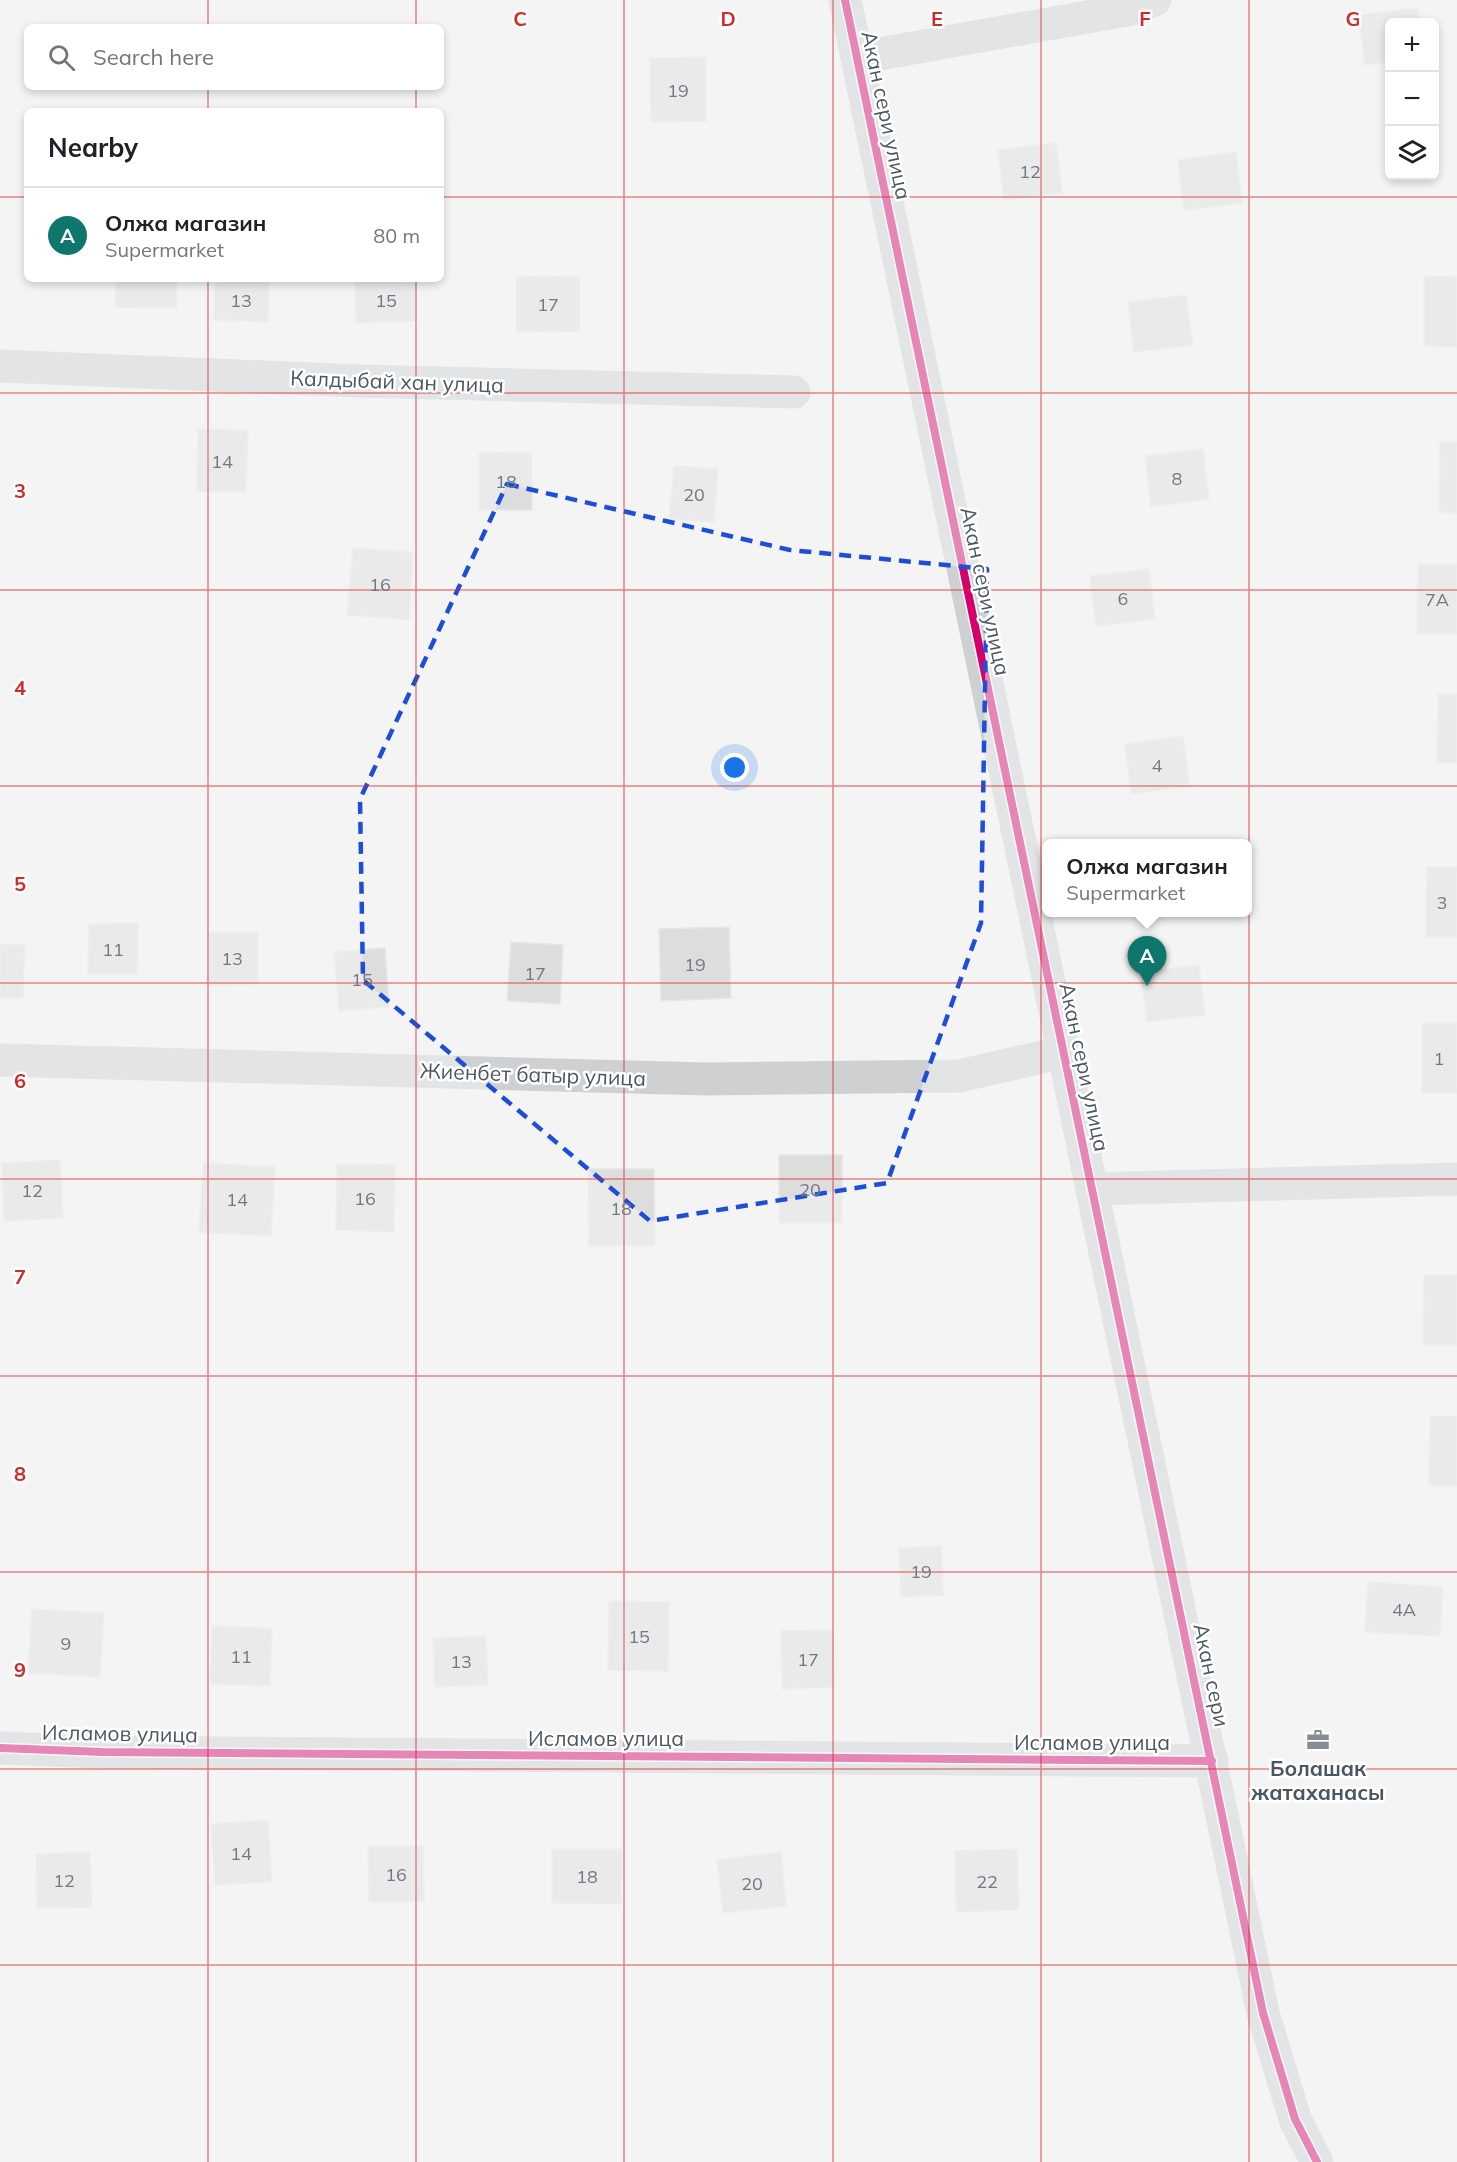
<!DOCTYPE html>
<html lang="en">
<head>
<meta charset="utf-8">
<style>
	:root { --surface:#fff; --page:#f2f2f2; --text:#202124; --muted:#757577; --line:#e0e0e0; --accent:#0f766e }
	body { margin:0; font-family:Mulish,sans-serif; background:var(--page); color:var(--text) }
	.controls { position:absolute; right:18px; top:18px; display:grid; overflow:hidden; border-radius:9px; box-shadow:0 3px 9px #0003 }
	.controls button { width:54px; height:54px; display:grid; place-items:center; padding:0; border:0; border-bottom:2px solid var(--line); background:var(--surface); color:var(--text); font:30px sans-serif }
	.you { position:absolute; left:735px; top:768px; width:21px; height:21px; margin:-15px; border:4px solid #fff; border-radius:50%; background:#1a73e8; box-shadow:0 0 0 9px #1a73e833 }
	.badge { display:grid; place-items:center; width:39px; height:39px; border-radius:50%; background:var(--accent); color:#fff; font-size:20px; font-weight:700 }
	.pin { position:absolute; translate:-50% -50px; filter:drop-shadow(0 2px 3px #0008) }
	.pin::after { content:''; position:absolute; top:32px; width:21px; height:18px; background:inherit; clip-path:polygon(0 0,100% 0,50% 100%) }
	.popup { position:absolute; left:1042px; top:839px; width:210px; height:78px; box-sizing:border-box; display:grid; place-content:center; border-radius:9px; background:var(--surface); filter:drop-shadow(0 2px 4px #0005); font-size:20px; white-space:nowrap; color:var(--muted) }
	.popup b { font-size:22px; color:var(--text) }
	.popup::after { content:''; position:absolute; left:50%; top:100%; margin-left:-12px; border:12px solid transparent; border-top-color:var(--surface) }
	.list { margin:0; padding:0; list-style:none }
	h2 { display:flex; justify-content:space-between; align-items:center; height:78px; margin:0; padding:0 24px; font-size:26px }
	h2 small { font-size:20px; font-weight:400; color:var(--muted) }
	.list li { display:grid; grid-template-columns:39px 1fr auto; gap:18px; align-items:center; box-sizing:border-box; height:96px; padding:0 24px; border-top:2px solid var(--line) }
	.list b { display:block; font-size:22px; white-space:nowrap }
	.list p { margin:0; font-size:20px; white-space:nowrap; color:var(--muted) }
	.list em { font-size:20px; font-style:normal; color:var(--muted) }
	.icon { flex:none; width:33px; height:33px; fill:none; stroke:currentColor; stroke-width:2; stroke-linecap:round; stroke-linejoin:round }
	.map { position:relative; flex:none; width:1457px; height:2162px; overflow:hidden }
	.search { position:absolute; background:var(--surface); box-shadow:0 3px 9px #0003; left:24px; top:24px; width:420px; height:66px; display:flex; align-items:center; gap:15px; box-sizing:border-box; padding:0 21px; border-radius:9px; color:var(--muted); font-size:22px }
	.panel { position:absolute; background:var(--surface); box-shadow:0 3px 9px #0003; left:24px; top:108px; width:420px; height:174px; border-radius:9px }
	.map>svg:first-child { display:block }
	.building { fill:#ddddde; stroke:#e5e6e7; stroke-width:1.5 }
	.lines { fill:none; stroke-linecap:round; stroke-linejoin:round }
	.minor { stroke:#ced0d2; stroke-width:33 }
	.cycleway-casing { stroke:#fff; stroke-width:11 }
	.cycleway { stroke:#d6006c; stroke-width:8 }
	.marked { fill:none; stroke:#1d4ed8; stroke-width:4.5; stroke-dasharray:12 8; stroke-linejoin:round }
	.grid { fill:none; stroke:#d62828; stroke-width:1.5; stroke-opacity:0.55 }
	.labels { text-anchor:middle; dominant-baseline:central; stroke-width:5; stroke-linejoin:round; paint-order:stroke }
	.number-label { font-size:18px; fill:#707881 }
	.street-label { font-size:21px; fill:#4a5661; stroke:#fff }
	.poi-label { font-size:21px; font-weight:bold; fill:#4a5661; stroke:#fff }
	.grid-label { font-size:20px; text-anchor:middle; font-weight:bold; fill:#d62828; stroke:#fff; stroke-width:5; stroke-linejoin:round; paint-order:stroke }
</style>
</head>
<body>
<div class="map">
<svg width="1457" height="2162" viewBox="0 0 1457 2162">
	<rect width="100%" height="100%" fill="#f4f4f4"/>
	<!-- building -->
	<path class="building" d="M1417,8L1419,22H1390V62L1365,65L1359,15Z
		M706,57V121L651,122L650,58Z
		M1056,143L1062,193L1004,200L998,150Z
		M1236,152L1242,203L1184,210L1178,160Z
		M580,276V331L516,332V277Z
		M1424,276L1457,277V347L1424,346Z
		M116,279H177V308L115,307Z
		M215,279H269L268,322L214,320Z
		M355,279H416L417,321L356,323Z
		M1186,295L1193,345L1134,352L1128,302Z
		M198,429L248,430L246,492L197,491Z
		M1440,442H1457V513L1439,512Z
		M1203,449L1209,499L1151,507L1145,456Z
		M532,452V510H479V453Z
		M674,466L718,469L714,522L669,519Z
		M353,548L413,552L409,620L347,615Z
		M1418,564H1457V634H1417Z
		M1149,569L1155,619L1096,626L1090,576Z
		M1438,694H1457V763H1437Z
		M1183,736L1190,786L1131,794L1125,744Z
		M1427,867H1457V937H1426Z
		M138,923L137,974H88L89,924Z
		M729,927L731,998L661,1001L659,929Z
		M207,932H258V984L207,985Z
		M511,942L563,945L560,1004L507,1001Z
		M0,944L25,945L23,998H0Z
		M385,948L389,1007L339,1011L334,952Z
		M1199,965L1205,1015L1147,1022L1141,972Z
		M1422,1023H1457V1093H1422Z
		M779,1155H842V1223H779Z
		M60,1160L63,1218L4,1221L2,1163Z
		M203,1163L275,1167L271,1236L199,1232Z
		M337,1164L395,1165L394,1232L336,1230Z
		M588,1169H654L655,1246H589Z
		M1424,1275H1457V1345H1423Z
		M1430,1416H1457V1486H1429Z
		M941,1546L943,1595L901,1597L899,1548Z
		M1368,1582L1443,1587L1440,1636L1365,1632Z
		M609,1601L669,1602L668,1671L608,1670Z
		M32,1609L104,1613L100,1677L28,1673Z
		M212,1626L272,1628L270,1686L210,1684Z
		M833,1630L834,1687L782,1689L781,1631Z
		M486,1636L488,1685L435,1687L433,1638Z
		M268,1820L272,1882L215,1885L211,1824Z
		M368,1846H423L424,1902H369Z
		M552,1849H622L621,1904L552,1903Z
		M1017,1849L1019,1910L956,1912L955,1851Z
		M90,1852L92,1907L37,1908L36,1854Z
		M781,1852L786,1906L723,1913L717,1860Z"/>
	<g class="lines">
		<!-- minor -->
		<path class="minor" d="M845,0L1263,2013L1295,2119L1317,2162
			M857,58L1132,9L1155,0
			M0,366L359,381L794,392
			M0,1060L707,1079L959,1076L1064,1052
			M1092,1189L1457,1179
			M0,1748L102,1752L1212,1761"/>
		<!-- cycleway casing -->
		<g class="cycleway-casing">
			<path id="cycleway" d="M845,0L1263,2013L1295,2119L1317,2162
				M0,1748L102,1752L1212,1761"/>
		</g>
		<!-- cycleway -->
		<use href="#cycleway" class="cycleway"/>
	</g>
	<!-- marked area -->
	<path d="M0 0H1457V2162H0ZM507,484L790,550L987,569L981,923L887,1183L650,1221L363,980L360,799Z" fill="#f4f4f4" fill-opacity=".55" fill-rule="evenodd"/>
	<path class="marked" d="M507,484L790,550L987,569L981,923L887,1183L650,1221L363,980L360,799Z"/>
	<!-- grid -->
	<path class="grid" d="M208,0V27M416,0V27M624,0V2162M833,0V2162M1041,0V2162M1249,0V2162M208,87V111M416,87V111M0,197H27M441,197H1457M208,279V2162M416,279V2162M0,393H1457M0,590H1457M0,786H1457M0,983H1457M0,1179H1457M0,1376H1457M0,1572H1457M0,1769H1457M0,1965H1457"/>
	<!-- icons -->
	<defs>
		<g id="office-bare" transform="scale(1.8)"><path d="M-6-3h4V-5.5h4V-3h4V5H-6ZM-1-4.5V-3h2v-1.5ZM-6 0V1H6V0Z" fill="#868d94" stroke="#fff" stroke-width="2.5" paint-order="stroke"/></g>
	</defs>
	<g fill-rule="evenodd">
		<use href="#office-bare" x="1318" y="1740"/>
	</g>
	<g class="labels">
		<!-- number labels -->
		<g class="number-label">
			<text x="678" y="90">19</text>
			<text x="1030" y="171">12</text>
			<text x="241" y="300">13</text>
			<text x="386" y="300">15</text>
			<text x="548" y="304">17</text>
			<text x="222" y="461">14</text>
			<text x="1177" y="478">8</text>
			<text x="506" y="481">18</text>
			<text x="694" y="494">20</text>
			<text x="380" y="584">16</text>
			<text x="1123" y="598">6</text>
			<text x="1437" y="599">7А</text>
			<text x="1157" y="765">4</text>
			<text x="1442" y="902">3</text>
			<text x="113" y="949">11</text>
			<text x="232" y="958">13</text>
			<text x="695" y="964">19</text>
			<text x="535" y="973">17</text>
			<text x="362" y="979">15</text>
			<text x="1439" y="1058">1</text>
			<text x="810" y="1189">20</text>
			<text x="32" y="1190">12</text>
			<text x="365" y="1198">16</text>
			<text x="237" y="1199">14</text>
			<text x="621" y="1208">18</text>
			<text x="921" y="1571">19</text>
			<text x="1404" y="1609">4А</text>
			<text x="639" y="1636">15</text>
			<text x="66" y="1643">9</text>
			<text x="241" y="1656">11</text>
			<text x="808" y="1659">17</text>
			<text x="461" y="1661">13</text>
			<text x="241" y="1853">14</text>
			<text x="396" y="1874">16</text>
			<text x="587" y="1876">18</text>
			<text x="64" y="1880">12</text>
			<text x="987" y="1881">22</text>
			<text x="752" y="1883">20</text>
		</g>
		<!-- street labels -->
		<g class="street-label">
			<text transform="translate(887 115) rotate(78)">Акан сери улица</text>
			<text transform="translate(397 381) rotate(2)">Калдыбай хан улица</text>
			<text transform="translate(986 591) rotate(78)">Акан сери улица</text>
			<text transform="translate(1085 1067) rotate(78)">Акан сери улица</text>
			<text transform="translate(533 1074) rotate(2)">Жиенбет батыр улица</text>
			<text transform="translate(1212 1675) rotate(78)">Акан сери</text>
			<text transform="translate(120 1733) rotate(1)">Исламов улица</text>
			<text x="606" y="1738">Исламов улица</text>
			<text x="1092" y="1742">Исламов улица</text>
		</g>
		<!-- poi labels -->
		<g class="poi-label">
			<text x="1318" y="1768">Болашак<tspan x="1318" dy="24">жатаханасы</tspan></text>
		</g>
	</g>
	<g class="grid-label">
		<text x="520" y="26">C</text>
		<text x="728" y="26">D</text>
		<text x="937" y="26">E</text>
		<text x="1145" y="26">F</text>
		<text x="1353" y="26">G</text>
		<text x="20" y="498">3</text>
		<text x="20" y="695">4</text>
		<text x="20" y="891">5</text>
		<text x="20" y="1088">6</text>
		<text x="20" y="1284">7</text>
		<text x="20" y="1481">8</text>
		<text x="20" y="1677">9</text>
	</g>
</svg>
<div class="controls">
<button>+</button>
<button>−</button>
<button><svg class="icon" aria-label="layers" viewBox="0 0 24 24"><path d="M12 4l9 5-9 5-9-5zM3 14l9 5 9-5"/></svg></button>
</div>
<div class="you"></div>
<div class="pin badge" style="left:1147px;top:986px">A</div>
<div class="popup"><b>Олжа магазин</b>Supermarket</div>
<div class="search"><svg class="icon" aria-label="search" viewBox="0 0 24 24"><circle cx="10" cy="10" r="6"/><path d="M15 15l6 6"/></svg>Search here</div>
<section class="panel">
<h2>Nearby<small></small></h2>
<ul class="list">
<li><span class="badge">A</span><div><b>Олжа магазин</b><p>Supermarket</p></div><em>80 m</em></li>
</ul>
</section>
</div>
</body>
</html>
